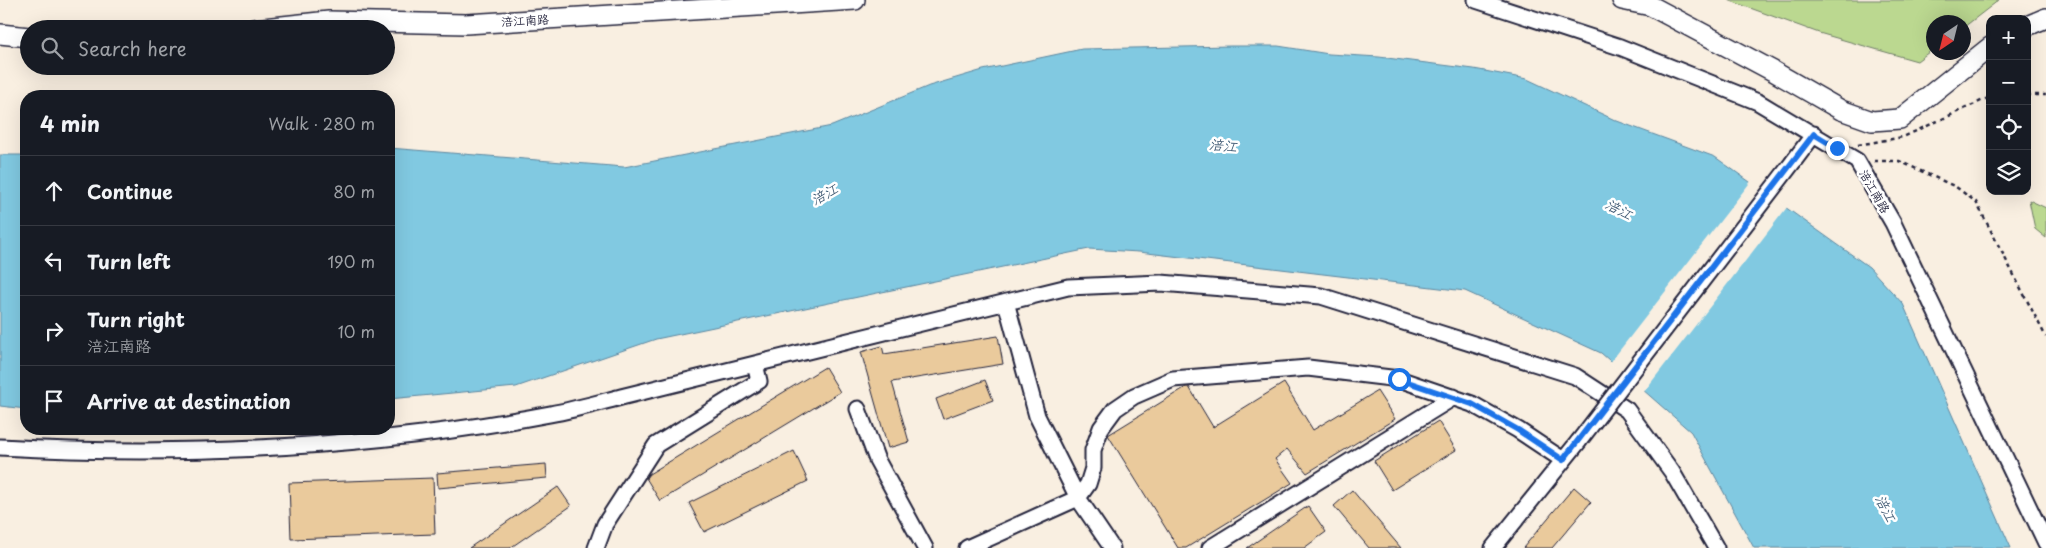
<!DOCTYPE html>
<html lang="en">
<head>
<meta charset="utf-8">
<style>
	:root { --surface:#171b24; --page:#20242c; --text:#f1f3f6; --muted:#9ea1a6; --line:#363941 }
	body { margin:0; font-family:"Playpen Sans","LXGW WenKai TC",sans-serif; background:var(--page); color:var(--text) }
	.controls { position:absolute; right:15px; top:15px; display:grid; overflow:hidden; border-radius:10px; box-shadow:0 5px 20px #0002 }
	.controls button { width:45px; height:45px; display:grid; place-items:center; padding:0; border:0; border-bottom:1px solid var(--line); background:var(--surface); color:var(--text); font:25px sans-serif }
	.compass { position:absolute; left:1926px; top:15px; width:45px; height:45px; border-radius:50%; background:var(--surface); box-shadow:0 5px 20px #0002; rotate:215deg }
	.stop { position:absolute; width:15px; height:15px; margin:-11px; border:4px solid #1a73e8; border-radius:50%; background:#fff }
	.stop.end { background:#1a73e8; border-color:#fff; box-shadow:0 1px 5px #0008 }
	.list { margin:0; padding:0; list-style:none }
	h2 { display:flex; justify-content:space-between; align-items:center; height:65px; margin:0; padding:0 20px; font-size:21px }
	h2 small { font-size:16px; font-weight:400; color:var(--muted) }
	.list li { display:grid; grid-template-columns:32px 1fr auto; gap:15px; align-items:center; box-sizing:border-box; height:70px; padding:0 20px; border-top:1px solid var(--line) }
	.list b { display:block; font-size:19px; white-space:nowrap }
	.list p { margin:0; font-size:16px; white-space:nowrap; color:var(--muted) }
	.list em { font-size:16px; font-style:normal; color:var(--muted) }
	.icon { flex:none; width:28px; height:28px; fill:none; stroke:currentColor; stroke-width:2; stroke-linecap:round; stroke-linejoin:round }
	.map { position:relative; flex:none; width:2046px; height:548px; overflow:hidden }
	.search { position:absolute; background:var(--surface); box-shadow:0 5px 20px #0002; left:20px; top:20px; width:375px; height:55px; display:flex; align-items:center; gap:12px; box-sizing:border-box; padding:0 18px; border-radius:28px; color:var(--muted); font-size:19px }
	.panel { position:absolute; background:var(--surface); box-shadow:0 5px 20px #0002; left:20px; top:90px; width:375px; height:345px; border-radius:20px }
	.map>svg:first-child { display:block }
	.green { fill:#bbd890; stroke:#6e7d66 }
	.water { fill:#81c9e1; stroke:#5b869f }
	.pier { fill:#f9efe1 }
	.building { fill:#eaca9c; stroke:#22223b }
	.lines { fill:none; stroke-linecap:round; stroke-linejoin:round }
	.minor-casing { stroke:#22223b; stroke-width:19 }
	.major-casing { stroke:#22223b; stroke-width:22 }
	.path { stroke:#22223b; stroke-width:2.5; stroke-dasharray:4 4; stroke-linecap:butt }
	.minor { stroke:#fff; stroke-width:15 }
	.major { stroke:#fff; stroke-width:19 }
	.minor-bridge-casing { stroke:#22223b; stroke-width:19; stroke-linecap:butt }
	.minor-bridge { stroke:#fff; stroke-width:15 }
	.route { stroke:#1a73e8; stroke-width:6 }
	.labels { text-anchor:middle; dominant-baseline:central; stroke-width:5; stroke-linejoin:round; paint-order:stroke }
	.street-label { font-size:12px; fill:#22223b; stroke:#fff }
	.water-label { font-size:14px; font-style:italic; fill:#435c75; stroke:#fff }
</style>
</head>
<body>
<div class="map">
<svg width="2046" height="548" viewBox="0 0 2046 548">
	<rect width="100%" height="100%" fill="#f9efe1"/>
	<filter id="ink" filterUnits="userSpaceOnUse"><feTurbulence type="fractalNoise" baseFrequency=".02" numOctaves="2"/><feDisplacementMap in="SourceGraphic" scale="10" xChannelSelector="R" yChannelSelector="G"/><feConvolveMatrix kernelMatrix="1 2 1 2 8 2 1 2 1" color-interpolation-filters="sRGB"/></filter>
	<g filter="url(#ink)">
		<!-- green -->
		<path class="green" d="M1728,0H1999L1964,27V22H1934L1933,49L1917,61L1819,33Z
			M2029,200L2046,208V238L2035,229Z"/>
		<!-- water -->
		<path class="water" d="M1231,46H1278L1329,54L1379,57L1474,69L1527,79L1617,121L1715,157L1869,267L1903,304L2011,548H1754L1691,432L1601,353L1465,291L1139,252L1089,249L656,339L516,387L389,399V148L624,167L832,126L929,86L983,70L1082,49Z
			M0,155H26V409L0,406Z"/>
		<!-- pier -->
		<path class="pier" d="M1752,180L1788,206L1643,393L1609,364Z"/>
		<!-- building -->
		<path class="building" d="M998,336L1003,364L892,382L909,442L888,448L861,352L882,346L884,354Z
			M825,367L840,392L660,501L646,478L649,474Z
			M985,380L993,400L943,419L936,399Z
			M1284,383L1313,430L1377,391L1395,419L1307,473L1287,449L1275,459L1292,483L1186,548H1178L1108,435L1186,387H1189L1213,427Z
			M1438,421L1456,450L1392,490L1374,461Z
			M794,451L808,481L704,532L689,503Z
			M546,464L547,478L438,488L437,473Z
			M433,478L435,534L291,539L289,483Z
			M558,487L571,506L510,548H469Z
			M1574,487L1591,502L1552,548H1523Z
			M1352,490L1401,548H1369L1334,506Z
			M1308,506L1326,532L1304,548H1247Z"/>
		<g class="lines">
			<!-- minor casing -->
			<g class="minor-casing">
				<path id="minor" d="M1476,0L1620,47L1758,102L1857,161L1893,223L2046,543
					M1793,162L1814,134
					M1006,302L1037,416L1078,498L1112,548
					M858,409L877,460L925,548
					M0,447C183,457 370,448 550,414C574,410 598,403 621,397C666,386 711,375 755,364
					M596,548L605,524L656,445L759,381L755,364L1068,287L1161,283L1321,296L1575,376L1627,410L1672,472L1716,548
					M967,548L1078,498L1088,484L1093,468V450L1101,428L1115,409L1134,396L1173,379L1308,368L1399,379L1472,404L1518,430L1563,460
					M1210,548L1454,397
					M1493,548L1579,441"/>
			</g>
			<!-- major casing -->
			<g class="major-casing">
				<path id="major" d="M1622,0L1651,6L1773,71L1841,110L1872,121L1900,119L1990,47
					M2027,26L2046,18
					M254,29L329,21L466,24L855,0
					M0,34L29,37"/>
			</g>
			<!-- path -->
			<path class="path" d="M2027,95H2046
				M1858,145L1903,137L1990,97
				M1874,161H1899L1956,187L1976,202L2046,337"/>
			<!-- minor -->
			<use href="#minor" class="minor"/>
			<!-- major -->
			<use href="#major" class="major"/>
			<!-- minor-bridge casing -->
			<g class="minor-bridge-casing">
				<path id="minor-bridge" d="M1579,441L1793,162"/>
			</g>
			<!-- minor-bridge -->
			<use href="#minor-bridge" class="minor-bridge"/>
		</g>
	</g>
	<g class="lines" filter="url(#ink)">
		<!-- route -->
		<path class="route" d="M1399,379L1472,404L1518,430L1563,460L1814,134L1837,148"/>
	</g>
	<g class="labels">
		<!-- street labels -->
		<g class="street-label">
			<text transform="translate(525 20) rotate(-3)">涪江南路</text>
			<text transform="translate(1875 191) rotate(60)">涪江南路</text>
		</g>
		<!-- water labels -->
		<g class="water-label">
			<text transform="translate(1223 145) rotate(6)">涪江</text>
			<text transform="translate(824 194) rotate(-29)">涪江</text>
			<text transform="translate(1619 209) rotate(28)">涪江</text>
			<text transform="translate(1886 508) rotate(63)">涪江</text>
		</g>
	</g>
</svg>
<div class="controls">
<button>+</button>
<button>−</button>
<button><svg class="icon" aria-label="locate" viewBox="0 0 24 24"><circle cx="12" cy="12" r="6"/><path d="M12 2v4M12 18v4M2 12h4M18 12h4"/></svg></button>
<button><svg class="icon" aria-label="layers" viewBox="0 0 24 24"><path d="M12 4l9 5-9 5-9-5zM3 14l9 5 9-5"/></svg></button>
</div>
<svg class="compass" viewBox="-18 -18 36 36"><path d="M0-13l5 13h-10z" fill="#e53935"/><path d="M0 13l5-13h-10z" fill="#9ea1a6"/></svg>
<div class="stop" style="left:1399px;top:379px"></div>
<div class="stop end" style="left:1837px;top:148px"></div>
<div class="search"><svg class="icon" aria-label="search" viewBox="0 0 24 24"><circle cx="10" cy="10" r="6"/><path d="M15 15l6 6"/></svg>Search here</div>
<section class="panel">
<h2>4 min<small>Walk · 280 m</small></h2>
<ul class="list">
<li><svg class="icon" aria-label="ahead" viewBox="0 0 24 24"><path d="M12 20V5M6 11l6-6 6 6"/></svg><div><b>Continue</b></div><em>80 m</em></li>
<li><svg class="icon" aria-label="left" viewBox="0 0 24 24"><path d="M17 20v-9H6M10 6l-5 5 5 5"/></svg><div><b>Turn left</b></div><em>190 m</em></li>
<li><svg class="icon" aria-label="right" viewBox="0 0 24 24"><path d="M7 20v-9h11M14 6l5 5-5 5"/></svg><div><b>Turn right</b><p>涪江南路</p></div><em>10 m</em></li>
<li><svg class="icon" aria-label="arrive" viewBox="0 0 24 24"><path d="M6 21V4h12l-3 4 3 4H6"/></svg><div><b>Arrive at destination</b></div></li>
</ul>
</section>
</div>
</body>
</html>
